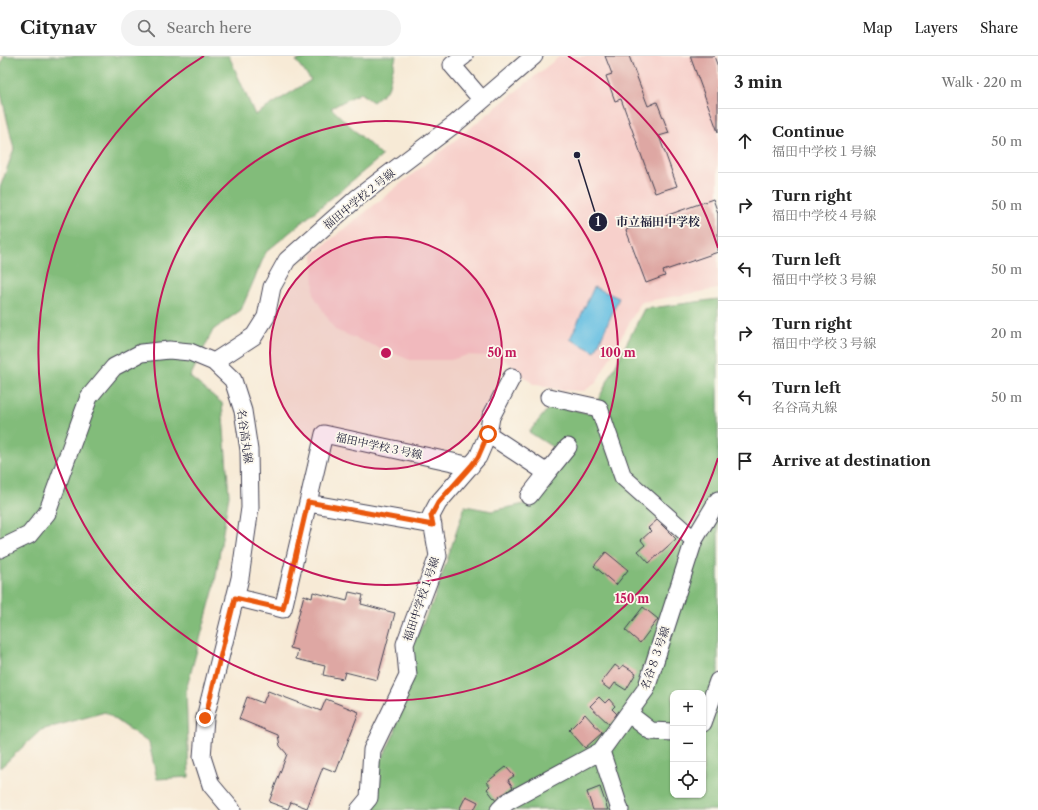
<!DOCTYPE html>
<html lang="en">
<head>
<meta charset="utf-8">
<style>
	:root { --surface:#fff; --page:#f2f2f2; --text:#222; --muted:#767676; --line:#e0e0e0 }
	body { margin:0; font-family:"Libre Caslon Text","Noto Serif JP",serif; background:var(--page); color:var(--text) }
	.controls { position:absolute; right:12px; bottom:12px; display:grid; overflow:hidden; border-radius:8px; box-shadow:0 1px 3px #0004 }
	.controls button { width:36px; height:36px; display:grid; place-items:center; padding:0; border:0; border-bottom:1px solid var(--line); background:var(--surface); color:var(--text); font:20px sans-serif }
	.stop { position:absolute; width:12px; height:12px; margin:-9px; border:3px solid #ea580c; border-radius:50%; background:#fff }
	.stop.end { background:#ea580c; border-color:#fff; box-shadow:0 1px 4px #0008 }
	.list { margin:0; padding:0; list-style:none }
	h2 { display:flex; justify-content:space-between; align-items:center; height:52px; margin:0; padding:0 16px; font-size:17px }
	h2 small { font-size:13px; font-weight:400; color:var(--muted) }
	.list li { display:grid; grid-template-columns:26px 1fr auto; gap:12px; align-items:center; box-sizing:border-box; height:64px; padding:0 16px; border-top:1px solid var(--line) }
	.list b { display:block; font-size:15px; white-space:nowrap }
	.list p { margin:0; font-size:13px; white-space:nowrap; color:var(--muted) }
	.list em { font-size:13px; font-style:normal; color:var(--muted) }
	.icon { flex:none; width:22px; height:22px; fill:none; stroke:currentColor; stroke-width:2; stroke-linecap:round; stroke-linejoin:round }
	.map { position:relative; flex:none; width:718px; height:754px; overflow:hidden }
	header { display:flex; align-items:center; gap:24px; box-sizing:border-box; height:56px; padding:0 20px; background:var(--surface); border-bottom:1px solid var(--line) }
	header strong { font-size:19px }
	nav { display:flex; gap:22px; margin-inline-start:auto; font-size:14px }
	.search { width:280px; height:36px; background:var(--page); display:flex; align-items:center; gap:10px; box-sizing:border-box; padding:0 14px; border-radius:22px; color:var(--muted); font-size:15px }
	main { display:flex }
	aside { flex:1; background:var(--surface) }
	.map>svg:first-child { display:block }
	.built { fill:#f7d0cb }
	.forest { fill:#82bc7a; stroke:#526f5a; fill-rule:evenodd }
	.water { fill:#64bee1; stroke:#43708e }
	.building { fill:#dea7a3 }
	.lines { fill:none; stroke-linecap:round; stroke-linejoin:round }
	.minor-casing { stroke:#424052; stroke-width:19 }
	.minor { stroke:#fff; stroke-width:17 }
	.route { stroke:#ea580c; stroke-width:5 }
	.ring { fill:none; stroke:#c2185b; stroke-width:2 }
	.labels { text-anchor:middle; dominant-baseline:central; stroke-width:3.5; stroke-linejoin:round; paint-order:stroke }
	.street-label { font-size:11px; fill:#22223b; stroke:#fbf7ec }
	.centre { fill:#c2185b; stroke:#fbf7ec; stroke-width:2 }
	.ring-label { font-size:12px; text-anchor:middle; font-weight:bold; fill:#c2185b; stroke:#fbf7ec; stroke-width:3.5; stroke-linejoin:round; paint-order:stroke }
	.leader { fill:none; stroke:#22223b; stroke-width:1.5 }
	.callout-dot { fill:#22223b; stroke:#fbf7ec; stroke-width:1.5 }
	.mark-label { font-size:12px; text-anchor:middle; font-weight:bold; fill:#fff }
	.callout-label { font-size:12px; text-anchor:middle; font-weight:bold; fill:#22223b; stroke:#fbf7ec; stroke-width:3.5; stroke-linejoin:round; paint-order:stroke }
</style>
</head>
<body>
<header>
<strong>Citynav</strong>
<div class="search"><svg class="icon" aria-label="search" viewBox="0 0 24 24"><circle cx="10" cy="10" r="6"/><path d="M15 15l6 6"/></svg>Search here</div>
<nav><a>Map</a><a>Layers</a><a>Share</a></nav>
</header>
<main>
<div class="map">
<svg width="718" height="754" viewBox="0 0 718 754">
	<rect width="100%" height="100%" fill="#fbf7ec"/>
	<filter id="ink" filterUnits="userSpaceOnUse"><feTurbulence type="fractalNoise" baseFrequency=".025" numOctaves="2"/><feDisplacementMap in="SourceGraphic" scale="8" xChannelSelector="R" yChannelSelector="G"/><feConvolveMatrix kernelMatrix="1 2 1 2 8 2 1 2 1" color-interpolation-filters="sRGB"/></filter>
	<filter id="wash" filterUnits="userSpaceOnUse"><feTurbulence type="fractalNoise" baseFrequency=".012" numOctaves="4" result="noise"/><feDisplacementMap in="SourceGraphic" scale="16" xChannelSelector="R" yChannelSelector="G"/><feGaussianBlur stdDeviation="0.9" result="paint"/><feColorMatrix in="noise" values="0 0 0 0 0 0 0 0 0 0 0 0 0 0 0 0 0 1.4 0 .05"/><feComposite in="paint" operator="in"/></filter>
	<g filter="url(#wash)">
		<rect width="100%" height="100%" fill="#f7ead6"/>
		<!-- built -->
		<path class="built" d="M560,0H718V233L641,246L596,327L584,335L560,334L533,328L501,301L467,299L451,304H410L335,274L314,240L313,198Z"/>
		<!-- forest -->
		<path class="forest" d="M4,0H229L255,59L311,24L296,5L312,0H396L388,33L373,46L360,37L331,52L382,100L266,196L241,254L213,274L190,321L222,347L229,439L214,532L186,634L189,721L157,723L149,687L105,656L41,674L0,712V132L14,93L0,33V12Z
			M718,243V754H363V742L395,676L411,592L433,546L465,450L492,455L539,445L568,401L529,376L552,348L591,358L644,253ZM673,637H703V739H673Z"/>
		<!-- water -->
		<path class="water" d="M594,231L619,242L595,296L570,283Z"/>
		<g id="blocks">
			<!-- building -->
			<path class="building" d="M605,0H629L648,50L657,46L669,77L659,80L677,130L655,137L621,43L615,45L606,20L612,18Z
				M690,0H714L718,11V76Z
				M713,143L718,157V196L663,215L665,220L646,227L626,174Z
				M657,464L676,483L649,507L638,495L645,489L641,484L651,475L648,472Z
				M606,496L628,514L616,529L594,510Z
				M313,536L347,545L349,536L363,539L361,548L395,557L377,624L345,616L343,623L323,619L325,610L296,603L298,594L290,592L304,539L312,542Z
				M643,551L658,563L640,587L625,574Z
				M615,609L620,613L623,609L636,617L626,634L615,627L610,634L601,627Z
				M268,635L321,655L326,643L359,656L336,716L323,711L307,752L291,746L288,753L269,746L287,698L280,690L278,679L239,663L247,641L263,647Z
				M599,641L605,647L609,643L615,650L612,653L619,660L610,669L590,650Z
				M585,658L602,677L585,692L569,674Z
				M506,711L514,720L508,724L513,731L496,745L487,733L490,730L487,726Z
				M600,731L608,754H593L587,736Z
				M466,740L478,746L474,754H459Z"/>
		</g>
	</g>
	<g filter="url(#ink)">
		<use href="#blocks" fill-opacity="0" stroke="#424052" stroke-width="1"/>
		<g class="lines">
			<!-- minor casing -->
			<g class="minor-casing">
				<path id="minor" d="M464,0L452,9L482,44
					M214,306L254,280L266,261L272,231L287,204L357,142L456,67L534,0
					M549,341L599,352L623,421L694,484
					M488,378L547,417L529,440
					M547,417L568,391
					M308,447L433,469
					M0,493L29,479L47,457L89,341L114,311L141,297L169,294L190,296L214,306L233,324L243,355L249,394L250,452L240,522L205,662L202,701L211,729L232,754
					M235,541L283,553L324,378L471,410
					M629,658L651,675L673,676
					M703,667L718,625
					M359,754L369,742L372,694L408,620L405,588L438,500L431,460L438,447L478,401L488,378L491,361L512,321
					M499,754L507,746L601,695
					M620,754L601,695L646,633L694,484L718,444"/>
			</g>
			<!-- minor -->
			<use href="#minor" class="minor"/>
		</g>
	</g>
	<g class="lines" filter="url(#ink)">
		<!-- route -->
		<path class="route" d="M205,662L235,542L283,553L308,446L433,469L431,460L438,447L471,410L478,401L488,378"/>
	</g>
	<!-- distance rings -->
	<circle cx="386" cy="297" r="116" fill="#c2185b" fill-opacity=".12"/>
	<g class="ring">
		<circle cx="386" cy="297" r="116"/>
		<circle cx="386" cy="297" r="232"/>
		<path d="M718 402A348 348 0 1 1 204 0M568 0A348 348 0 0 1 718 192"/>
	</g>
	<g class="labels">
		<!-- street labels -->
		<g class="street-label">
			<text transform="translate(359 143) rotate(-39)">福田中学校２号線</text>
			<text transform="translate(245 380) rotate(82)">名谷高丸線</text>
			<text transform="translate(379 390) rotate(12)">福田中学校３号線</text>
			<text transform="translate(421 543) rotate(-71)">福田中学校１号線</text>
			<text transform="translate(655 602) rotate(-71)">名谷８３号線</text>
		</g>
	</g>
	<circle cx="386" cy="297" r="6" class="centre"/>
	<g class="ring-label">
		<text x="502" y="301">50 m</text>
		<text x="618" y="301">100 m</text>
		<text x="632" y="547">150 m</text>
	</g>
	<!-- callouts -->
	<path class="leader" d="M577 99L598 166"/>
	<g class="callout-dot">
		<circle cx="577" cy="99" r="4"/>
		<circle cx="598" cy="166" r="10"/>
	</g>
	<g class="mark-label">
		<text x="598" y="170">1</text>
	</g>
	<g class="callout-label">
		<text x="658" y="170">市立福田中学校</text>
	</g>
</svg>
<div class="controls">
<button>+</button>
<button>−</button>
<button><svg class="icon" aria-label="locate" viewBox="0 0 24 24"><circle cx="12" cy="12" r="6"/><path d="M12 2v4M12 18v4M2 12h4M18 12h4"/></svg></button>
</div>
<div class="stop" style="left:488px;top:378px"></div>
<div class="stop end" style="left:205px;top:662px"></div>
</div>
<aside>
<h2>3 min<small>Walk · 220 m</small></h2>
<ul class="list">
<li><svg class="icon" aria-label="ahead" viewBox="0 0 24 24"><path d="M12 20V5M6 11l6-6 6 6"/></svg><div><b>Continue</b><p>福田中学校１号線</p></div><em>50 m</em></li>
<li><svg class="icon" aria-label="right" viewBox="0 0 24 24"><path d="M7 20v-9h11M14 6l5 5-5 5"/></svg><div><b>Turn right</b><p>福田中学校４号線</p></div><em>50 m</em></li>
<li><svg class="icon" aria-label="left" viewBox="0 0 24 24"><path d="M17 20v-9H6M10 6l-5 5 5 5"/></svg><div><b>Turn left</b><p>福田中学校３号線</p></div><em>50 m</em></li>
<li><svg class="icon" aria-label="right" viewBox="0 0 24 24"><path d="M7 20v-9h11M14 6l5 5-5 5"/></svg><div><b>Turn right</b><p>福田中学校３号線</p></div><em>20 m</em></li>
<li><svg class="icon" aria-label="left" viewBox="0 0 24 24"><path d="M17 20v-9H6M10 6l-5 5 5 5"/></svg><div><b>Turn left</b><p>名谷高丸線</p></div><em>50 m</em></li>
<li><svg class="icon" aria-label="arrive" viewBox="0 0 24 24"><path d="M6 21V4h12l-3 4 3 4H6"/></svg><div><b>Arrive at destination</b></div></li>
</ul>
</aside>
</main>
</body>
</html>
